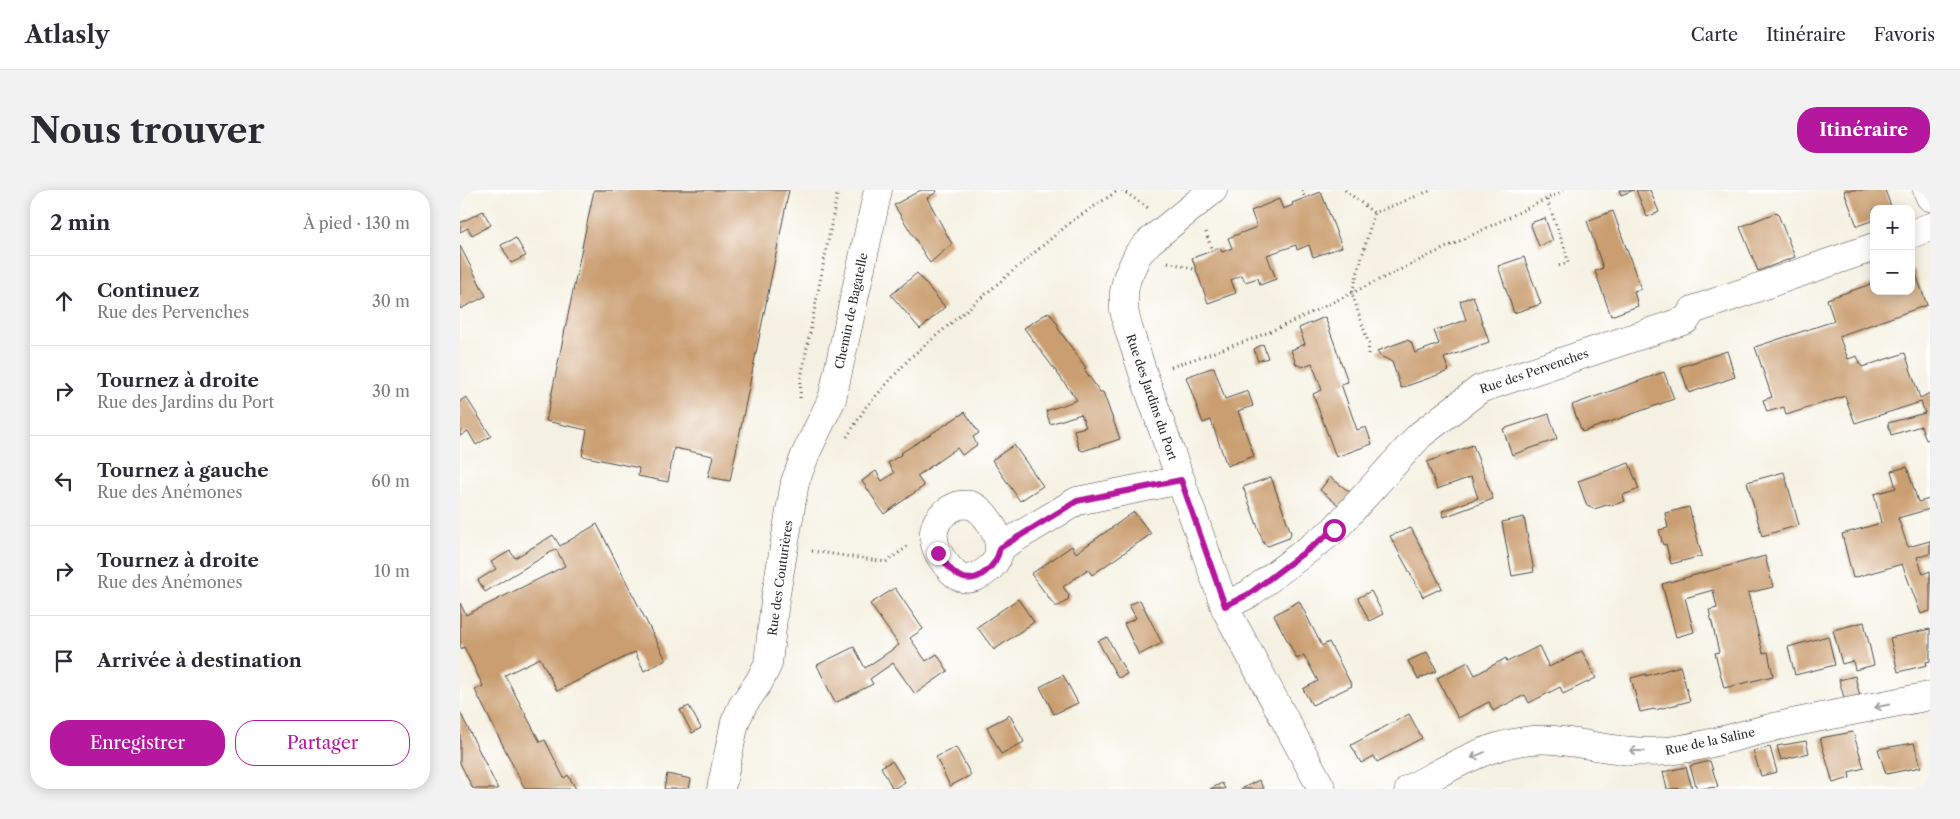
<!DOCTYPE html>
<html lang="fr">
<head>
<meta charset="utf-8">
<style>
	:root { --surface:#fff; --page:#f2f2f3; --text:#2b2b33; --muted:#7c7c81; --line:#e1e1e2; --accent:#b5179e }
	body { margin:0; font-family:"Libre Caslon Text",serif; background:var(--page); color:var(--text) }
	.controls { position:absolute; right:15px; top:15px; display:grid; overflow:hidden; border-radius:10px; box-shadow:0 2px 12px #0003 }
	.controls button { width:45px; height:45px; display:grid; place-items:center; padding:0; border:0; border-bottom:1px solid var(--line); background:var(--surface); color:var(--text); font:25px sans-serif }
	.stop { position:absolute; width:15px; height:15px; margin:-11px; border:4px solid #b5179e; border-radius:50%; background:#fff }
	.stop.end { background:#b5179e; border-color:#fff; box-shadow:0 1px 5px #0008 }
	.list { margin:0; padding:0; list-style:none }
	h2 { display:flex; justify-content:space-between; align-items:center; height:65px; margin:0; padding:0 20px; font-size:21px }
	h2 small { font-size:16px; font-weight:400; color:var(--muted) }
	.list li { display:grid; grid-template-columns:32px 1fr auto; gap:15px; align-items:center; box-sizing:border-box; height:90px; padding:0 20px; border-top:1px solid var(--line) }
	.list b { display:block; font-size:19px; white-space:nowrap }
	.list p { margin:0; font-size:16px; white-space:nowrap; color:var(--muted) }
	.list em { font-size:16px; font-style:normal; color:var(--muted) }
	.actions { display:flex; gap:10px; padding:15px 20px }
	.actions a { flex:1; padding:11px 0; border:1px solid var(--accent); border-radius:20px; text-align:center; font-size:18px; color:var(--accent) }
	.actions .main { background:var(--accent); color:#fff }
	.icon { flex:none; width:28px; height:28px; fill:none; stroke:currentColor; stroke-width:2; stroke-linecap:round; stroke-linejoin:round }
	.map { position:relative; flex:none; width:1470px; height:599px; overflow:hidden; border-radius:20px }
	header { display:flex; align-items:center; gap:30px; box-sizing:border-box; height:70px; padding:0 25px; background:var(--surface); border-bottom:1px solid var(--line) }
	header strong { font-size:24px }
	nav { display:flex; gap:28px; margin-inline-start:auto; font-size:18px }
	.intro { display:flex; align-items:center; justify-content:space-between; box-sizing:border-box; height:120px; padding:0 30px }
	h1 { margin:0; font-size:35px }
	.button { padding:12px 22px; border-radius:20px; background:var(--accent); color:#fff; font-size:18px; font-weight:700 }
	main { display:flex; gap:30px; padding:0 30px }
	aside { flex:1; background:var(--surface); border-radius:20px; box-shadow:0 2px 12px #0003 }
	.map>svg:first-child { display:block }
	.building { fill:#ca9e70 }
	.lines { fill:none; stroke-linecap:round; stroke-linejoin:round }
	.minor-casing { stroke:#494946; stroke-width:29 }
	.major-casing { stroke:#494946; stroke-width:29 }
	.path { stroke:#494946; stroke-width:3; stroke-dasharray:1 4; stroke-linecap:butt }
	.minor { stroke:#fff; stroke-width:28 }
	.major { stroke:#fff; stroke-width:28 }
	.oneway { stroke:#a0a0a0 }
	.route { stroke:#b5179e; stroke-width:6 }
	.labels { text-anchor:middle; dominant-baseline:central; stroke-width:5; stroke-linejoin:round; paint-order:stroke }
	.street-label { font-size:12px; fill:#2b2b2b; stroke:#fff }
</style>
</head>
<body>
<header>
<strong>Atlasly</strong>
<nav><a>Carte</a><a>Itinéraire</a><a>Favoris</a></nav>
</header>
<div class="intro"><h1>Nous trouver</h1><a class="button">Itinéraire</a></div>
<main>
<aside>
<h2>2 min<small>À pied · 130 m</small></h2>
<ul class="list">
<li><svg class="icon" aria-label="ahead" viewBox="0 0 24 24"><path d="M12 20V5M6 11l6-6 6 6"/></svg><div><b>Continuez</b><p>Rue des Pervenches</p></div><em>30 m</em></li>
<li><svg class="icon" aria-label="right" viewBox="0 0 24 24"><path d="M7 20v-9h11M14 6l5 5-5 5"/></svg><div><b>Tournez à droite</b><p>Rue des Jardins du Port</p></div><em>30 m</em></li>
<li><svg class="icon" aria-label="left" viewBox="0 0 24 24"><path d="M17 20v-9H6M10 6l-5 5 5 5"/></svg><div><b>Tournez à gauche</b><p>Rue des Anémones</p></div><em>60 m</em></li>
<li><svg class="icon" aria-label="right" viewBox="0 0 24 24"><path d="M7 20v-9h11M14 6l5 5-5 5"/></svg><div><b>Tournez à droite</b><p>Rue des Anémones</p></div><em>10 m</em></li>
<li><svg class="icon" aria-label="arrive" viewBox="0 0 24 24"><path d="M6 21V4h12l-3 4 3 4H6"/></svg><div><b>Arrivée à destination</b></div></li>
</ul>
<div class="actions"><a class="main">Enregistrer</a><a>Partager</a></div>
</aside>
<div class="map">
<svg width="1470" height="599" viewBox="0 0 1470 599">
	<rect width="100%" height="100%" fill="#fff"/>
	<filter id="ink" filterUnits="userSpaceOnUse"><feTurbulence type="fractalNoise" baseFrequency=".02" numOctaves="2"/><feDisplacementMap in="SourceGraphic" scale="10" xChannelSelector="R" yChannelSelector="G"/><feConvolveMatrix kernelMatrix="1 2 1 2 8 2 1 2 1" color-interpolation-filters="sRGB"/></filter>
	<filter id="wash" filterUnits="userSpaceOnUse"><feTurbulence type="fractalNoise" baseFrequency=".0096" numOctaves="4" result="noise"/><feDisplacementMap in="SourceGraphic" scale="20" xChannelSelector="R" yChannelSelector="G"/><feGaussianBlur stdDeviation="1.12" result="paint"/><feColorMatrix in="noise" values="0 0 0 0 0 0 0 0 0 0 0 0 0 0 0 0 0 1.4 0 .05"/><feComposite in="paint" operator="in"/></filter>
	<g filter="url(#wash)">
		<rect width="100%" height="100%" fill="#f5f1e2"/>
		<g id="blocks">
			<!-- building -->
			<path class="building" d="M134,0H329L270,291L248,287L253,266L214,258L208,292L178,286L179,278L122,266L127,240L86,231Z
				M461,0H476L477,2L467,8L492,54L470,73L434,15Z
				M1159,0H1174L1161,5Z
				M1176,0H1190L1199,22L1187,27Z
				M1386,0H1425L1432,19H1414V30L1397,36L1384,1Z
				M861,2L882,57L853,67L849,55L837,60L836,55L807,65L816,89L800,95L798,88L785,92L782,85L771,90L776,103L748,113L732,68L760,58L762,62L772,58L768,48L797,37L791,21L819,9L823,19L833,15L832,13Z
				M23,21L31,35L12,45L8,38L0,42V33Z
				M1153,21L1181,99L1174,101L1178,116L1151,126L1135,81L1143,78L1127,31Z
				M1317,22L1335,67L1298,81L1280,37Z
				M1085,28L1093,51L1079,56L1070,33Z
				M56,48L66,66L51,73L41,55Z
				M0,56L26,106L0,119Z
				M1064,67L1081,114L1054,123L1038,76Z
				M1454,79L1467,115L1379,146L1388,169L1397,166L1402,177L1445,163L1460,208L1470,203V249L1466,250L1461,236L1431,245L1428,233L1465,223L1461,212L1395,233L1385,206L1326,225L1324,217L1307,222L1303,210L1312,207L1295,157L1374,131L1367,109L1414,93V101H1451V80Z
				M457,83L485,117L460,139L431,105Z
				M1013,106L1029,152L984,168L989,181L941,198L932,172L919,165L917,161L947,150L951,152L955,163L979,154L974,141L1006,130L1000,111Z
				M589,122L599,136L597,137L626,178L624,179L640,202H643L660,249L623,261L619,259L614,240L626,237L621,224L590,234L586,221L617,210L564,138Z
				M865,127L888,192L881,194L897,240L906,237L912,254L876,267L853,204L862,200L852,173L842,177L836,174L831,160L845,154L839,138Z
				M803,154L808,168L798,171L794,159Z
				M1267,161L1275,187L1229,203L1220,177Z
				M754,177L765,209L788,201L793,216L778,221L794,266L767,276L751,230L743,233L726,187Z
				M1204,182L1214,209L1122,242L1112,215Z
				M6,207L31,246L16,255L8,241L0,246V211Z
				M505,222L519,243L513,247L517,255L502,265L497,258L457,286L464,296L424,324L402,291L416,281L422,291L434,283L428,273L442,264L441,263Z
				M1089,224L1097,249L1052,265L1043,239Z
				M554,255L583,296L560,311L532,270Z
				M1013,255L1033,309L984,327L982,321L1018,308L1011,287L977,299L967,272Z
				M1169,273L1179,299L1163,305L1165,311L1151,316L1150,314L1134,319L1127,316L1118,291Z
				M1447,277L1458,312L1470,309V319L1438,328L1448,357L1470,351V364L1457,367L1463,384L1470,381V421L1461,424L1442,374L1393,388L1382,344L1421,333L1414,304L1436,298L1431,281Z
				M1324,282L1339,335L1302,346L1287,292Z
				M811,287L831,343L829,348L808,356L804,354L783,297Z
				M870,287L895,306L883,319L860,300Z
				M1229,317L1242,366L1211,374L1206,354L1203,355L1199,340L1208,338L1205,323Z
				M674,322L691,344L632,385L628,379L603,397L609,405L608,410L599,416H595L571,384L612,356L616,363Z
				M1064,327L1074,382L1052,386L1042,332Z
				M137,334L206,470L184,481L175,462L97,501L80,468L45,485L80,552L85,550L104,588L108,585L116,599H65L15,500L23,496L4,457L0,459V413L6,425L105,376L96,359L25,402L18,390L36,379L31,372L50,361L55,368L93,345L100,356Z
				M951,338L982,398L963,407L930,346Z
				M1305,366L1313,397L1288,403L1303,463L1308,462L1313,486L1264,498L1255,463L1259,462L1249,420L1257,418L1253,400L1225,408L1234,442L1216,447L1202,394Z
				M435,398L463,439L450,448L466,471L477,464L488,481L455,504L433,473L410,489L413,494L375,513L357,475L394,457L405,478L439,455L410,414Z
				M911,401L923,424L909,431L898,408Z
				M558,409L574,432L534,460L517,437Z
				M680,410L702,453L679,465L664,434L676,428L669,415Z
				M839,411L862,456L869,452L892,496L852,515L843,499L858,491L844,465L837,469L814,425Z
				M1404,432L1414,475L1395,480L1393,471L1382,474L1373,440Z
				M1470,439V471L1466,472L1467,475L1438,482L1430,448Z
				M1368,446L1375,475L1335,485L1328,457Z
				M647,447L667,484L658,488L638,451Z
				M1079,456L1089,477L1122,461L1136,488L1103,504L1100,497L1069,513L1065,505L1033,521L1029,512L998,528L977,488L1008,472L1015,485L1046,468L1047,472Z
				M967,462L977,481L958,489L948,471Z
				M1220,476L1230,511L1195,520L1194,519L1180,522L1171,488L1186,484V486Z
				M603,485L618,513L594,524L580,497Z
				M1395,486L1400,507L1385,511L1379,490Z
				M229,516L241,538L232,543L220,520Z
				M0,522L38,599H13L0,573Z
				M949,524L962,548L917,572L914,566L901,573L891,555Z
				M550,525L564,552L541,564L527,537Z
				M1393,542L1404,578L1389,582L1390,588L1373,593L1360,548Z
				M1346,551L1349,563L1321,570L1317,556Z
				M1454,553L1461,577L1426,584L1418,559Z
				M496,557L511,585L490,596L476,567Z
				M1310,557L1317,582L1301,586L1293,561Z
				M432,571L445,592L433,599L421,577Z
				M1250,571L1258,597L1237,599L1230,576Z
				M1226,577L1232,598L1207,599L1203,582Z
				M207,584L231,589L229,599H204Z
				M799,590L804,599H781Z
				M762,593L765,599H750Z"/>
		</g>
	</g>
	<g filter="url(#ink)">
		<use href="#blocks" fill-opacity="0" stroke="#494946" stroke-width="1"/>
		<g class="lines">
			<!-- minor casing -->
			<g class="minor-casing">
				<path id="minor" d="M753,0L689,52L678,64L667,88L664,102V120L668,137L684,186L766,420L862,599
					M1451,44L1470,37
					M499,315C502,315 507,314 510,315C525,319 539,344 539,358C540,366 535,373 530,378C523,384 511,391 502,388C495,386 489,378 485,373C467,350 470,326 499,315Z
					M539,358L617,311L721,290
					M765,416L789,404L874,340L960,245L1020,199L1226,130L1233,120L1414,57
					M261,599L275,532L283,515L299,492L308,474L315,410L335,292L346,263L372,209L418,0
					M949,599C993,576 1042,545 1094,550C1132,554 1168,565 1207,561C1244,557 1281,545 1318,536C1368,525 1419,516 1470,506"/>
			</g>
			<!-- major casing -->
			<g class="major-casing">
				<path id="major" d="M1467,0L1470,7"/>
			</g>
			<!-- path -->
			<path class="path" d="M662,0L688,18
				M842,0L845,8
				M885,0L914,23
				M1087,10L1106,62L1108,73L1098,76
				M746,42L752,61
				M708,72L736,80
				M908,164L909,155L892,103L914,23L972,0
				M711,177L795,148L834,131L1105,0
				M340,208L341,188L378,0
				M387,247L406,217L451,167L612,31L659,0
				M352,361L426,372L447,357"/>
			<!-- minor -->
			<use href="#minor" class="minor"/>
			<!-- major -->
			<use href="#major" class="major"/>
		</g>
		<!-- one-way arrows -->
		<defs><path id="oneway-shaft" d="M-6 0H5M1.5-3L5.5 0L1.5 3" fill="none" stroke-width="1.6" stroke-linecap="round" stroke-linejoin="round" transform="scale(1.25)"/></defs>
		<g class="oneway">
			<use href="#oneway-shaft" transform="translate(1422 516) rotate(169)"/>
			<use href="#oneway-shaft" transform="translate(1177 561) rotate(-178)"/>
			<use href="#oneway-shaft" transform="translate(1018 565) rotate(157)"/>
		</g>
	</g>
	<g class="lines" filter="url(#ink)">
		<!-- route -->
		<path class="route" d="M478,363C484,371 490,381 499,386C517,396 537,375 540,358L617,311L721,290L765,416L789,404L874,340"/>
	</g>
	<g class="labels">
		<!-- street labels -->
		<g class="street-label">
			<text transform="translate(391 121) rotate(-78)">Chemin de Bagatelle</text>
			<text transform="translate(1074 181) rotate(-19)">Rue des Pervenches</text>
			<text transform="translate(692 207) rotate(71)">Rue des Jardins du Port</text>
			<text transform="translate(320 388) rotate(-82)">Rue des Couturières</text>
			<text transform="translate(1250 551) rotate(-12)">Rue de la Saline</text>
		</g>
	</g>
</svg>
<div class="controls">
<button>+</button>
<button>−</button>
</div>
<div class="stop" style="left:874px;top:340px"></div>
<div class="stop end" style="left:478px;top:363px"></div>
</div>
</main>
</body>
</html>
